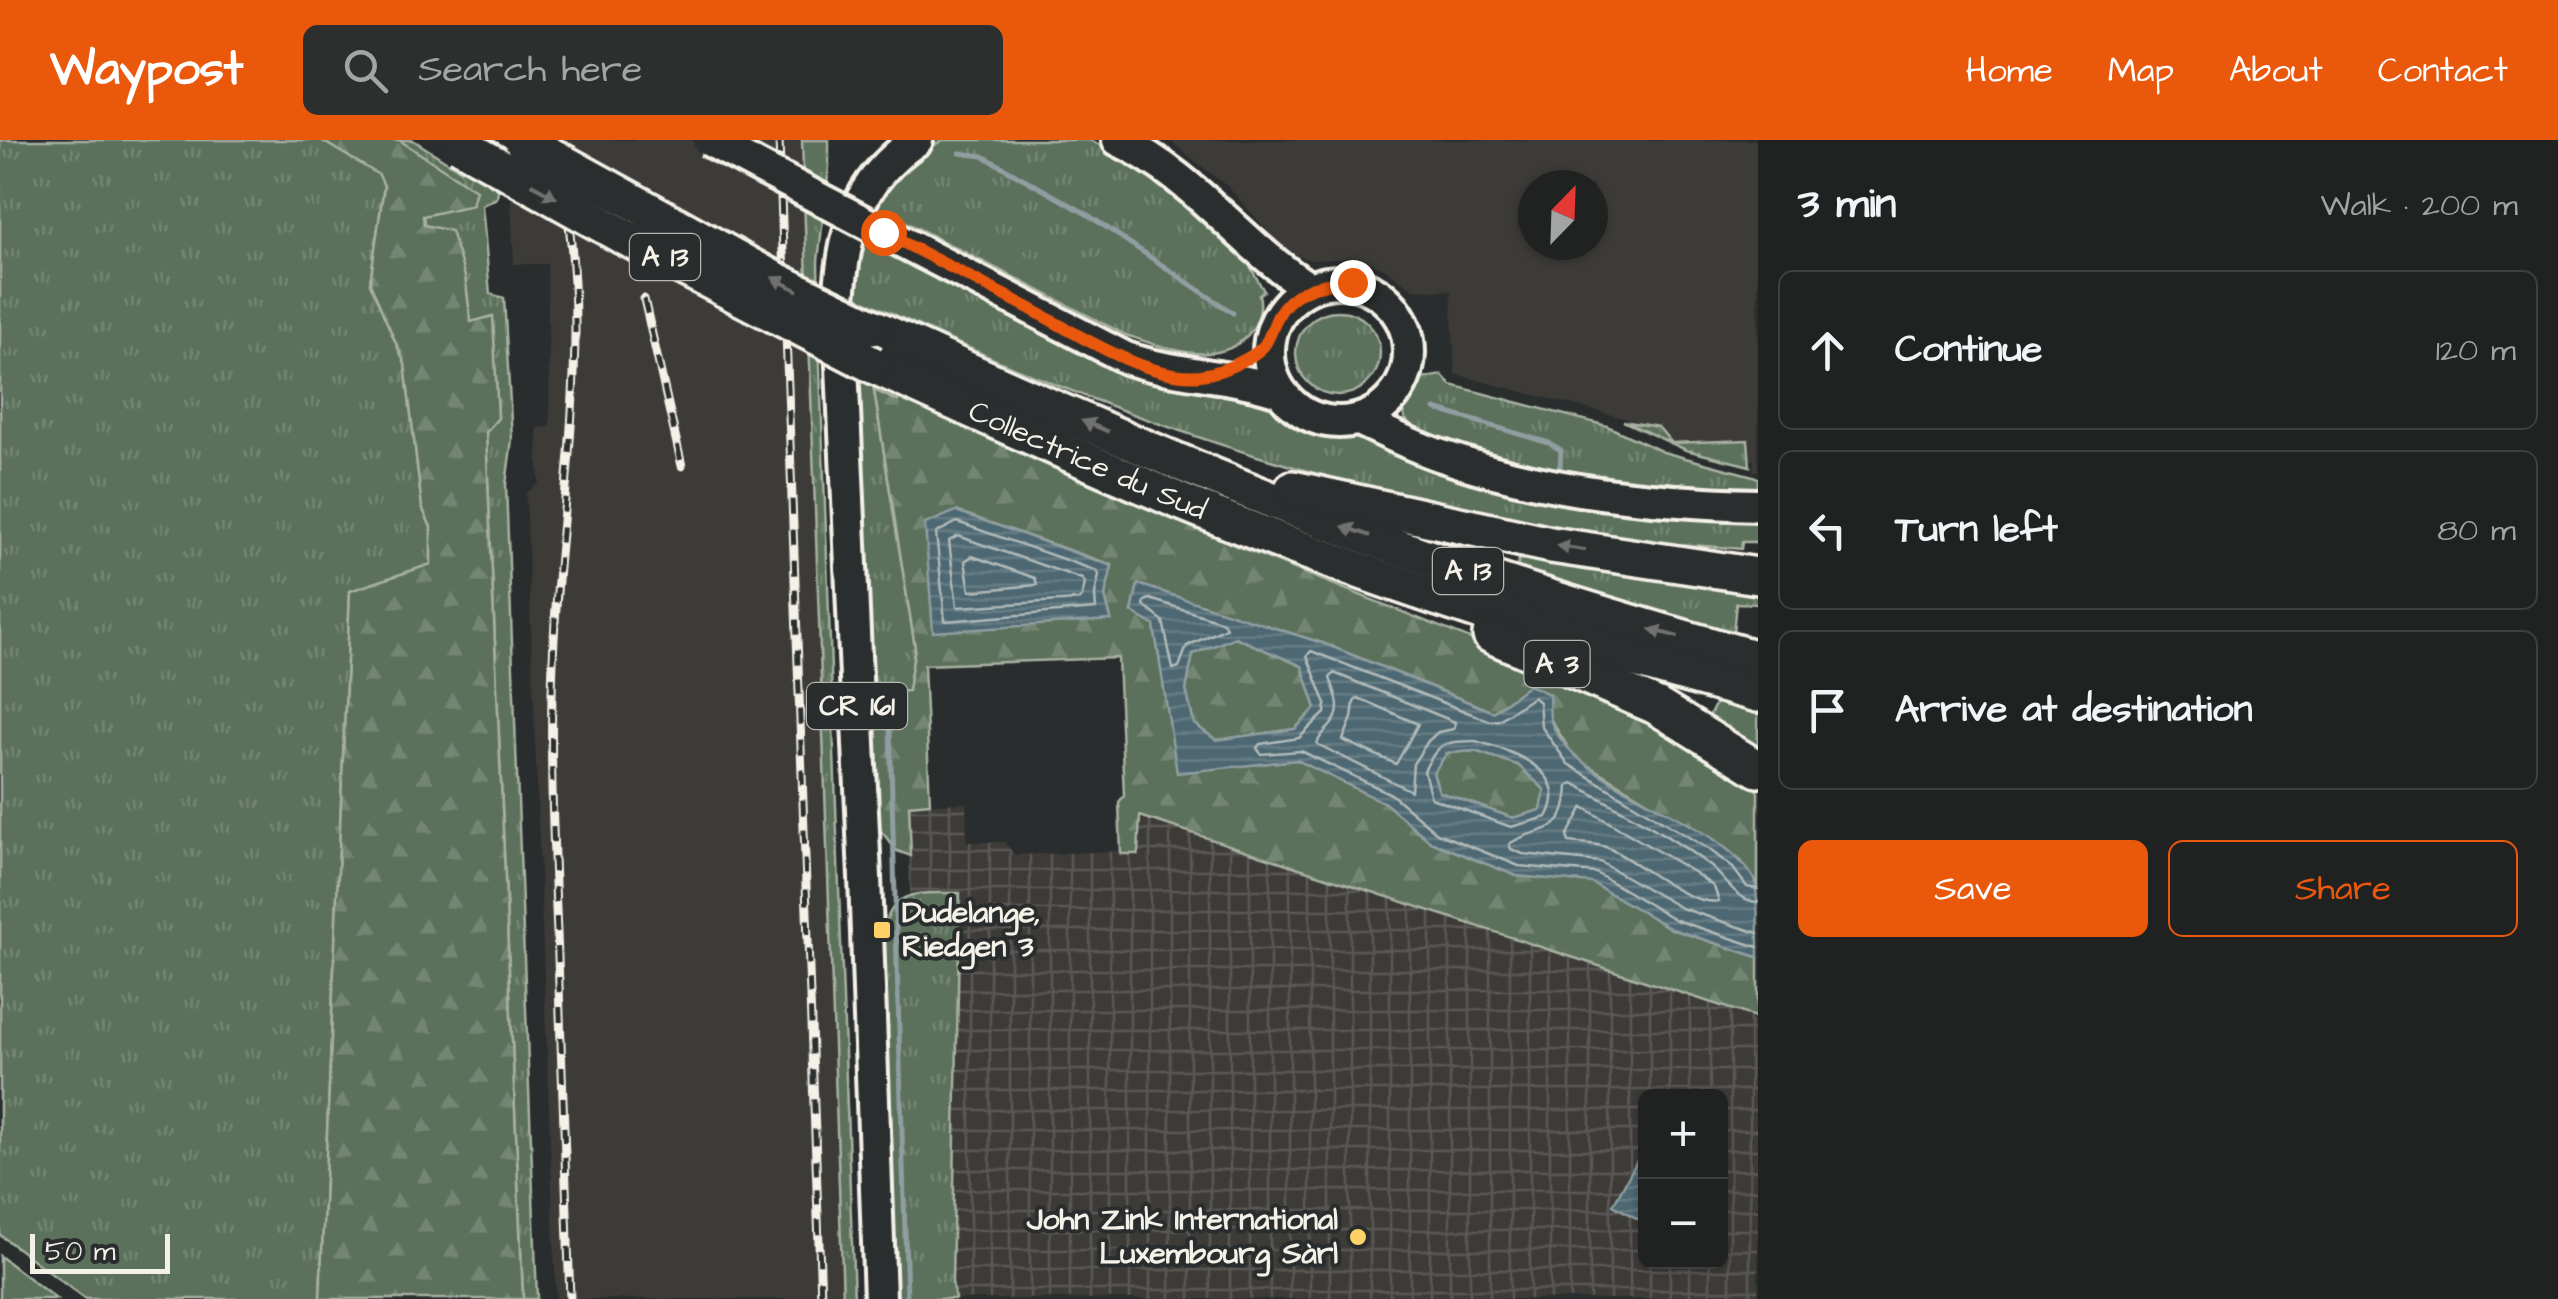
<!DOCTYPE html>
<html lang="en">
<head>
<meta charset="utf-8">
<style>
	:root { --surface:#202222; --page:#2d2f2f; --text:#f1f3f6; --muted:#a2a4a5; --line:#3d3f40; --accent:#ea580c }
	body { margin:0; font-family:"Architects Daughter",sans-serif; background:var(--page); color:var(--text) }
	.controls { position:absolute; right:30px; bottom:30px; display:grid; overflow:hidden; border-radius:15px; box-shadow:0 2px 8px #0004 }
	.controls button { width:90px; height:90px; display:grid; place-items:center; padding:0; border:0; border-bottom:2px solid var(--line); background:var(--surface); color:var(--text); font:50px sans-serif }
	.compass { position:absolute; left:1518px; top:30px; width:90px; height:90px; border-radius:50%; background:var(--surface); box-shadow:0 2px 8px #0004; rotate:23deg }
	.scale { position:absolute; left:30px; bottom:25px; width:140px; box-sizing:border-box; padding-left:10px; border:5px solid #f4f1e8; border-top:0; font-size:28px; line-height:35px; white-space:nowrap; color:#f4f1e8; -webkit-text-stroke:8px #2a2d2e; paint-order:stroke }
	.stop { position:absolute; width:30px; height:30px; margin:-22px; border:8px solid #ea580c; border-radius:50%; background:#fff }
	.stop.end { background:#ea580c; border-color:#fff; box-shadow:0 2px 10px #0008 }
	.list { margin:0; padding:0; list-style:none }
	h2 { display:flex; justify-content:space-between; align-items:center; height:130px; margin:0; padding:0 40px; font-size:42px }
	h2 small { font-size:32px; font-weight:400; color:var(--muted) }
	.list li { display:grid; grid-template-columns:65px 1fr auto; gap:30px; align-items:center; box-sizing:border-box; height:160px; margin:0 20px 20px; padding:0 20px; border:2px solid var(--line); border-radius:15px }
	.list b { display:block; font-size:38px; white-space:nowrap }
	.list em { font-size:32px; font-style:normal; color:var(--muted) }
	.actions { display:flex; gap:20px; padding:30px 40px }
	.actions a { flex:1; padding:22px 0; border:2px solid var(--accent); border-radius:15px; text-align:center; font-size:35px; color:var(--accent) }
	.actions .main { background:var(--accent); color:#fff }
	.icon { flex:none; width:55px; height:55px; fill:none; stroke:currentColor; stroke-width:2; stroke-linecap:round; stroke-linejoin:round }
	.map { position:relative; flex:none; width:1758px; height:1159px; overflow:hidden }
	header { display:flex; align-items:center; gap:60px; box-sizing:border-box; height:140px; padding:0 50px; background:var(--accent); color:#fff }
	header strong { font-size:48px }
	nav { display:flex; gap:55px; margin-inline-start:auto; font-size:35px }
	.search { width:700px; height:90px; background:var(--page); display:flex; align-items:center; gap:25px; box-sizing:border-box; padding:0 35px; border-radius:15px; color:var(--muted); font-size:38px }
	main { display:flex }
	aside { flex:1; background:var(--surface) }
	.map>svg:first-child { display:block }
	.built { fill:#3d3b38; fill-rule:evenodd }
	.industrial { fill:url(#industrial-grid); fill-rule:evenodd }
	.grass { fill:url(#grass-tufts); stroke:#a8b1a2; stroke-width:2.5 }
	.forest { fill:url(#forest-firs); stroke:#a8b1a2; stroke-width:2.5; fill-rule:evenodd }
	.water { fill:url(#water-rules); stroke:#909ea1; stroke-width:2.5; fill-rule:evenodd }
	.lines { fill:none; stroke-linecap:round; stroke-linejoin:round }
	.shore { stroke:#b1bab9; stroke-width:2.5 }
	.stream { stroke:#909ea1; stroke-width:5 }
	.major-casing { stroke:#f4f1e8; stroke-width:38 }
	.highway-casing { stroke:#f4f1e8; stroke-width:42 }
	.major { stroke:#2a2d2e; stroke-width:30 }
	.highway { stroke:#2a2d2e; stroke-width:35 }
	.rail-casing { stroke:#f4f1e8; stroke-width:9 }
	.rail { stroke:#2a2d2e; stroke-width:5; stroke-dasharray:15; stroke-linecap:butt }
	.major-bridge-casing { stroke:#f4f1e8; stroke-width:38; stroke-linecap:butt }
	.highway-bridge-casing { stroke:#f4f1e8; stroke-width:42; stroke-linecap:butt }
	.major-bridge { stroke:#2a2d2e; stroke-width:30 }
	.highway-bridge { stroke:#2a2d2e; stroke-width:35 }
	.oneway { fill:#71726f }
	.route { stroke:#ea580c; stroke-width:12 }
	.poi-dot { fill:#ffd166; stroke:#2a2d2e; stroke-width:4 }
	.labels { text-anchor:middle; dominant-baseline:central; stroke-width:8; stroke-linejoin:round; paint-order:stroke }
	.shield { fill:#2a2d2e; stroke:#b7b6b0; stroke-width:2.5 }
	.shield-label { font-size:28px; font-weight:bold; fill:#f4f1e8 }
	.street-label { font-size:30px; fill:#f4f1e8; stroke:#2a2d2e }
	.poi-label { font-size:30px; font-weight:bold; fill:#f4f1e8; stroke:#2a2d2e; text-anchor:start }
</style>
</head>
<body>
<header>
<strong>Waypost</strong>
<div class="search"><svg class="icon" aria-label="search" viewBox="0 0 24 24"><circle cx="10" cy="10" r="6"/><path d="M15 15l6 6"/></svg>Search here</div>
<nav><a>Home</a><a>Map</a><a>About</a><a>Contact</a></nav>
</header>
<main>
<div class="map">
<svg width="1758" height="1159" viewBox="0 0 1758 1159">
	<defs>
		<pattern id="industrial-grid" width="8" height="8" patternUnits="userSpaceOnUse" patternTransform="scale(2.5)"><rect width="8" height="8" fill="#3d3b38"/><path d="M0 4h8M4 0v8" fill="none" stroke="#5a5855"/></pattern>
		<pattern id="grass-tufts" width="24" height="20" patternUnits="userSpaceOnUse" patternTransform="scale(2.5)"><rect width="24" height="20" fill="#5b715c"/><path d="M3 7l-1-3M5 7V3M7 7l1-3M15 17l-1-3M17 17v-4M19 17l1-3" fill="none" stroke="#738673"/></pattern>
		<pattern id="forest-firs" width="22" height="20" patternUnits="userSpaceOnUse" patternTransform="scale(2.5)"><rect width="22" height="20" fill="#5b715c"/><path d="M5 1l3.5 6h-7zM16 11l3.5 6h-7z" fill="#738673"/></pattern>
		<pattern id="water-rules" width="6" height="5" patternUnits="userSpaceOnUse" patternTransform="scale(2.5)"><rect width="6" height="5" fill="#4d6772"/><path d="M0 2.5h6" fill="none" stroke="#677d86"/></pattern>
	</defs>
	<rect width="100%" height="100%" fill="#2a2d2e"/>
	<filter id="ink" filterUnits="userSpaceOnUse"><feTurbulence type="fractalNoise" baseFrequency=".01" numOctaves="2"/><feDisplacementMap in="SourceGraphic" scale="20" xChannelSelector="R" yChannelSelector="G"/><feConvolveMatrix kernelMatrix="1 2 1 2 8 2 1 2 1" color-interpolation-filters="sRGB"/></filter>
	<g filter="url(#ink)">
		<!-- built -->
		<path class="built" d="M508,0H802L843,1159H556L526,353L539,343L537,288L550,287L547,124H514Z
			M1169,0H1758V331H1753L1754,320L1749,319L1747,300L1672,303L1658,287L1455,234L1451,151L1413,149L1384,128L1357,118L1311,120L1294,114L1276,100L1229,48ZM1533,45H1593V105H1533Z"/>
		<!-- industrial -->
		<path class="industrial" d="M966,663L967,702H1004L1015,715L1120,711L1121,714L1139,676L1758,878V1159H955L952,1143L959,753L910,755L909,665ZM1646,956H1720V1122H1646Z"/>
		<!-- grass -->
		<path class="grass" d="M0,0H321L380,35L384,46L370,143L405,224L422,367L431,387V425L350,452L320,1159H85L0,1095Z
			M399,0H413L460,30L459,0H491L498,51L497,58L482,65L490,154L504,158L512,299L506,345L537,1159H523L486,292L498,277L492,176L471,183L465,137L424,85L423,75L472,65Z
			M802,0H829V27L818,121L820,229L854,1159H843Z
			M943,0H1089L1133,19L1227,96L1248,123L1264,151L1259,154C1262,167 1260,179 1251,191C1221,231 1165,208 1126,195L892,75L878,102L1120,228L1272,258C1296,279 1317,289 1350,289L1758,376V402H1742L1741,409C1706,406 1671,404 1635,401C1573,394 1511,381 1449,367C1250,323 1056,252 872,164L874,251L915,507L908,551L871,552L853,240L854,126L871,70L888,42L911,19Z
			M1296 213a42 42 0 1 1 84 0a42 42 0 1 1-84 0Z
			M1442,235L1451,245L1607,286L1663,312L1753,336L1758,338V352L1656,350L1485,319L1418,292L1405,279L1402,262L1410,246L1426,238Z
			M1623,281L1658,287L1672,303L1748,300L1750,326L1686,310Z
			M1521,410L1758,445V464L1736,463L1733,493L1517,428Z
			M1717,561L1758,573V610L1706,582Z
			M960,753L952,1142L955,1159H892L880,792H884C891,746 923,754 960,753Z
			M0,1116L56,1159H0Z"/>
		<!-- forest -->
		<path class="forest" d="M321,0H399L476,50L472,65L423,76L424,85L451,91L465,137L471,182L493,176L498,278L486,292L523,1159H320L350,451L431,424V387L422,367L405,224L370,143L384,46L379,35Z
			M874,250L898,261L900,257L1239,407L1576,541L1695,602L1758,651V745L1741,721L1716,702L1574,617L1529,545L1493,572L1325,504L1138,445L1132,472L1154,485L1178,632L1297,620L1385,663L1431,702L1517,736L1592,742L1672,789L1758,817V878L1140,676L1138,714H1121L1119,662L1124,656L1118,518L924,525L930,663L909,665L911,716L897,711L878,687L871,552L908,551L915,507ZM956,371L1112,425L1105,456L1111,479Z
			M1235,497L1302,526L1316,568L1295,589L1216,600L1194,584L1186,550L1193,514Z
			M1475,611L1518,625L1545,650L1541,670L1513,678L1439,652L1433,633L1447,613Z"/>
		<!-- water -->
		<path class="water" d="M956,371L1112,426L1105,456L1111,480L933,492L925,384Z
			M1138,444L1325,504L1493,572L1529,545L1549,554C1550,563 1548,576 1552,584C1582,653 1718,674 1755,741C1758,755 1758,799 1758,817L1672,789L1592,743L1517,736L1431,702L1385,663L1297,620L1177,633L1154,485L1132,472ZM1235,497L1302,526L1316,568L1295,589L1216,600L1194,584L1186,550L1193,514ZM1475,611L1518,625L1545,650L1541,670L1513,678L1439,652L1433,633L1447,613Z
			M1645,1006V1083L1613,1065Z"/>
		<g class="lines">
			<!-- shore -->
			<path class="shore" d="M957,382L1097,431L1099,435L1095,455L1096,469L945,481L936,393Z
				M958,396L1082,439L1085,443L1082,457L1078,460L957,467L949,401Z
				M972,416L1035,438L1037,445L970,451L965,421Z
				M1150,459L1223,482L1226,488L1187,506L1179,527L1173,529L1163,481L1144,466L1145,461Z
				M1334,533L1455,582L1454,589L1438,592L1428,601L1413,624L1411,651L1317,604C1320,595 1324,593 1331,585C1344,570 1336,555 1330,538Z
				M1358,558L1418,584L1396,624L1343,600L1352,578L1354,562Z
				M1475,601C1510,610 1573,631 1547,677L1511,687L1431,658L1424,631C1438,602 1444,602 1475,601Z
				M1583,667L1695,733L1714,747L1719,761C1688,767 1638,721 1608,708C1596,703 1582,704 1569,702L1567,696Z
				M1758,749L1747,747L1733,728L1710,710L1568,624L1541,586L1539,562L1533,557L1499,580L1490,581L1311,511L1307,516L1326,564L1325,573L1299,598L1260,604L1257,608L1261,614L1301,611L1391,654L1437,693L1519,726L1596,733L1676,780L1758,807
				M1758,762C1736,761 1726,738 1709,725C1668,694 1618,668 1573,643L1568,646C1565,700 1542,683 1509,704L1511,709L1523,714L1600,722L1681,768L1758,793"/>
			<!-- stream -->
			<path class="stream" d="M960,13L983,16L1085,73L1233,173
				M1435,269L1549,303L1561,310L1560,327
				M889,556L907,1159"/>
			<!-- major casing -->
			<g class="major-casing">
				<path id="major" d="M1118,0C1197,38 1237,102 1309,148
					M883,92L1126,218C1176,235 1229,234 1279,251
					M1269 212a70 70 0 1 1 140 0a70 70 0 1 1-140 0Z
					M1359,280C1388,293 1416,308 1445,317C1547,352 1651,362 1758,365
					M880,1159L865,737L839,159C845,90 855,42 917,0"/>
			</g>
			<!-- highway casing -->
			<g class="highway-casing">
				<g id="highway">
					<path d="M872,187C1019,254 1167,320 1318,378C1462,433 1610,478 1758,519"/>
					<path id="s1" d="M873,225C976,272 1080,319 1184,363C1371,440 1564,502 1758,554"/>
					<path d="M1293,349L1551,405L1758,436"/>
					<path d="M1491,495L1656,566L1758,629"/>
				</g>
			</g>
			<!-- major -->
			<use href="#major" class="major"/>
			<!-- highway -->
			<use href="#highway" class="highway"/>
			<!-- rail casing -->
			<g class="rail-casing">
				<path id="rail" d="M552,0C600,170 559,349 553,521C549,620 554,719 558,817C562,931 566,1045 570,1159
					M779,0L821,1159
					M644,159L682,326"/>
			</g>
			<!-- rail -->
			<use href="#rail" class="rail"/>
			<!-- major-bridge casing -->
			<g class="major-bridge-casing">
				<path id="major-bridge" d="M708,0L883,92"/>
			</g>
			<!-- highway-bridge casing -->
			<g class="highway-bridge-casing">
				<path id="highway-bridge" d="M522,0L777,141L872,187
					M459,4L621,95L873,225"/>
			</g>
			<!-- major-bridge -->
			<use href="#major-bridge" class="major-bridge"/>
			<!-- highway-bridge -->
			<use href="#highway-bridge" class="highway-bridge"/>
		</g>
		<!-- one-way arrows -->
		<defs><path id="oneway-solid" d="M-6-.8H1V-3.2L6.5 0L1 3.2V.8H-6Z" transform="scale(2.5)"/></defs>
		<g class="oneway">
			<use href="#oneway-solid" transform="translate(544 51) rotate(29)"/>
			<use href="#oneway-solid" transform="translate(785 144) rotate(-153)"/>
			<use href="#oneway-solid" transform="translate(1095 286) rotate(-157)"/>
			<use href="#oneway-solid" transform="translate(1356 391) rotate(-161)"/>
			<use href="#oneway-solid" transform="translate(1571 408) rotate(-171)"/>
			<use href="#oneway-solid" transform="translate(1664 493) rotate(-165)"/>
		</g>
	</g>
	<g class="lines" filter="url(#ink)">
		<!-- route -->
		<path class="route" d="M883,92C931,117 978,142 1025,166C1073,191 1146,241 1201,235C1216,233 1232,227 1244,220C1267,208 1267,202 1276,180C1289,149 1322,142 1352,142"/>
	</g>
	<!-- markers -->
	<g class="poi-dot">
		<rect x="872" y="780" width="20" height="20" rx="5"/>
		<circle cx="1358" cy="1097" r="10"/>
	</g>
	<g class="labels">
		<!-- shield labels -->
		<g class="shield">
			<rect x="630" y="94" width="70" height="46" rx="8"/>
			<rect x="1433" y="408" width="70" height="46" rx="8"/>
			<rect x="1524.5" y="501" width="65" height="46" rx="8"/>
			<rect x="807" y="543" width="100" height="46" rx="8"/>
		</g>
		<g class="shield-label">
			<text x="665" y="117">A 13</text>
			<text x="1468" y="431">A 13</text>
			<text x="1557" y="524">A 3</text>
			<text x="857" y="566">CR 161</text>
		</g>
		<!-- street labels -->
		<g class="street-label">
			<text stroke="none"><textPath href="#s1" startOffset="235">Collectrice du Sud</textPath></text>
		</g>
		<!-- poi labels -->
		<g class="poi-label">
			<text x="902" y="773">Dudelange,<tspan x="902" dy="34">Riedgen 3</tspan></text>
			<text x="1338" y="1080" text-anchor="end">John Zink International<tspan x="1338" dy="34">Luxembourg Sàrl</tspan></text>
		</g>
	</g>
</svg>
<div class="controls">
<button>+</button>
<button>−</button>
</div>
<svg class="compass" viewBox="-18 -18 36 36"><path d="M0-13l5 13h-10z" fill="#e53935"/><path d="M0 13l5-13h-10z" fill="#a2a4a5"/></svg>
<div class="scale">50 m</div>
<div class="stop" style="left:883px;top:92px"></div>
<div class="stop end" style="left:1352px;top:142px"></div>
</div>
<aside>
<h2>3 min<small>Walk · 200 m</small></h2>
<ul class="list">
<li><svg class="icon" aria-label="ahead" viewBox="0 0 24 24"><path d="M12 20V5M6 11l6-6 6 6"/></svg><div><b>Continue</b></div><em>120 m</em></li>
<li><svg class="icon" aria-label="left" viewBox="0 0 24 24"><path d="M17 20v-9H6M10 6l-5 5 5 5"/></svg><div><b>Turn left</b></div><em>80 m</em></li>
<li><svg class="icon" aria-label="arrive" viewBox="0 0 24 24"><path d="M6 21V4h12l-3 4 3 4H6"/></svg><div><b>Arrive at destination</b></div></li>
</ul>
<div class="actions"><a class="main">Save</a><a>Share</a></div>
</aside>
</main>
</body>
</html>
